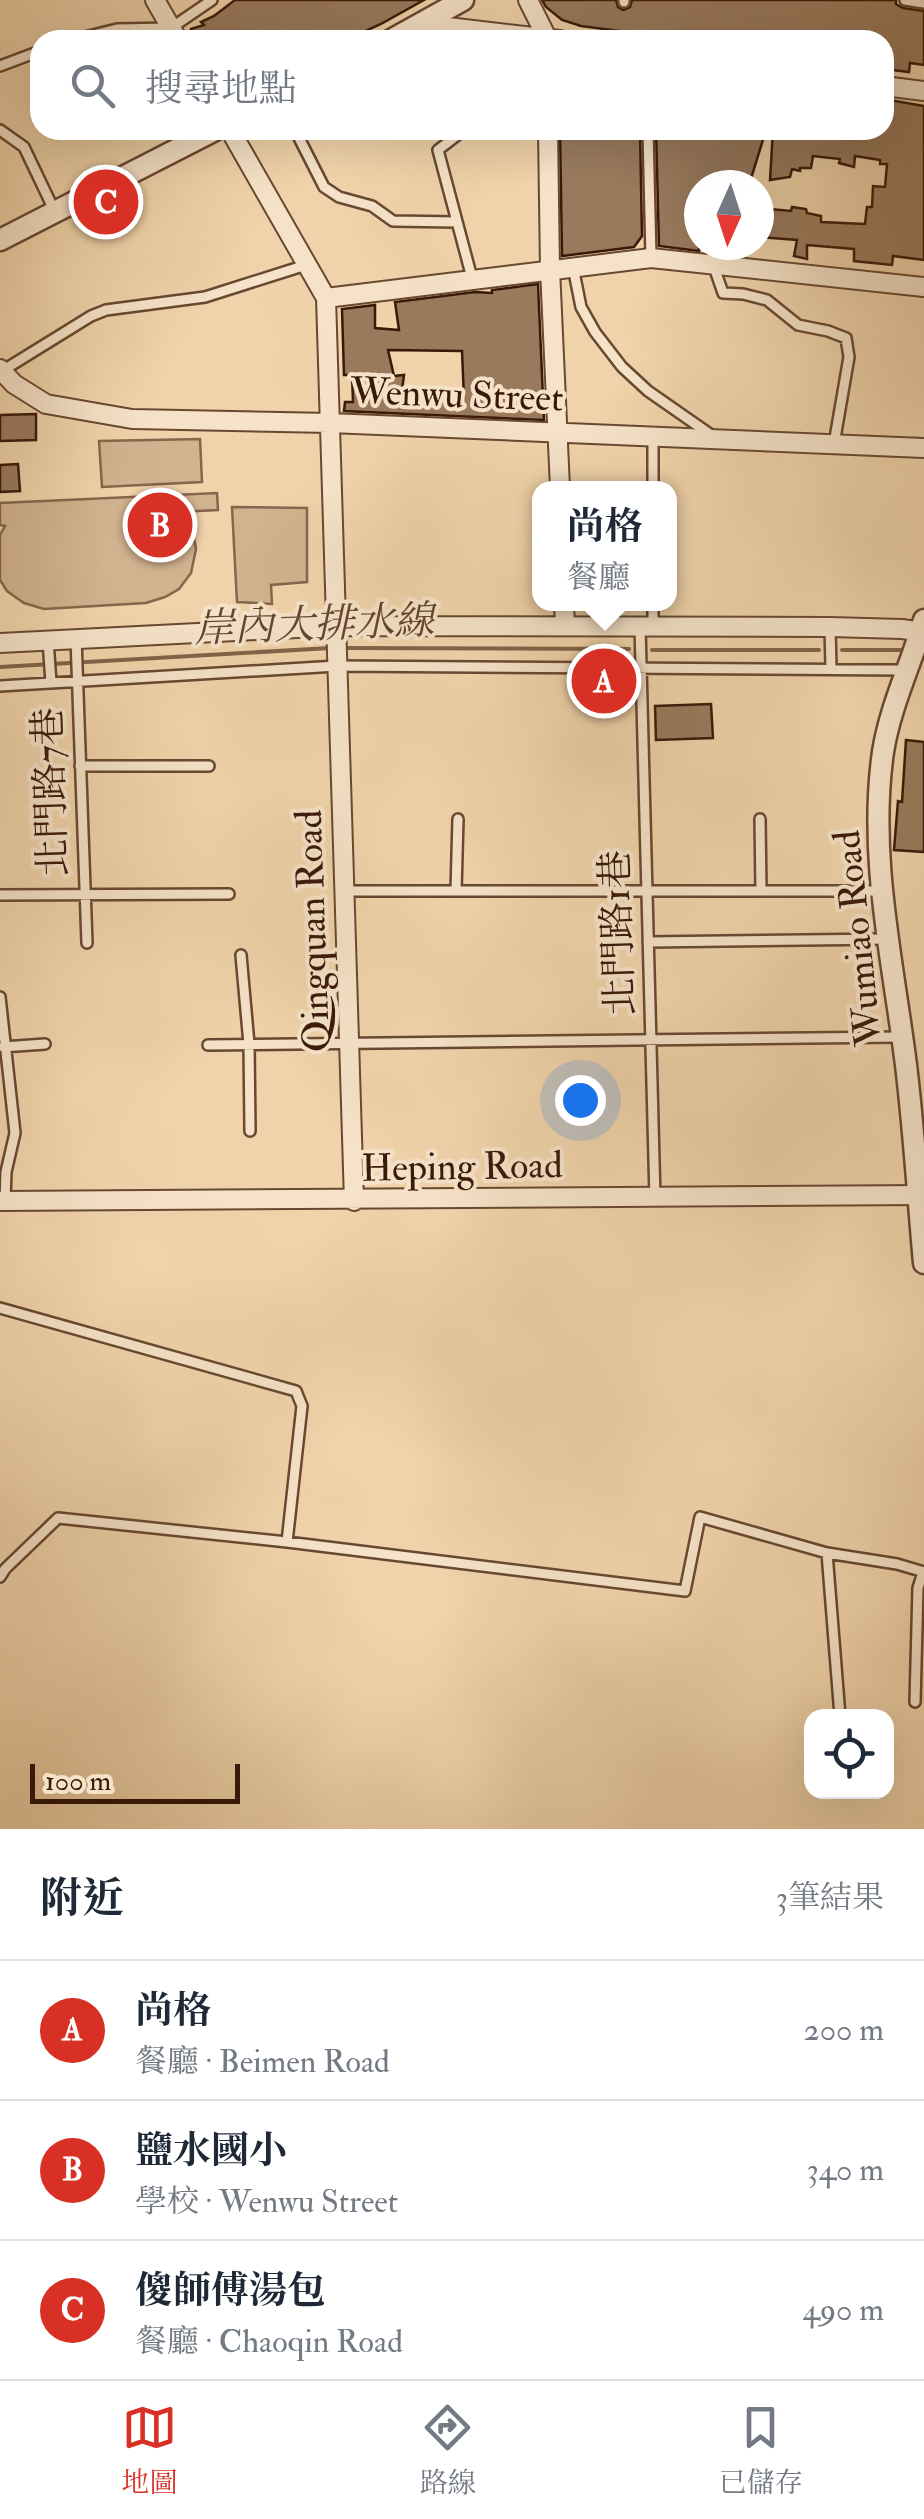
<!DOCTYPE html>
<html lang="zh-TW">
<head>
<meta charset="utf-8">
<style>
	:root { --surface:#fff; --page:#f6f6f7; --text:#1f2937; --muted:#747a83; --line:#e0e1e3; --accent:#d93025 }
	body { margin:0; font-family:"IM FELL Double Pica","Noto Serif TC",serif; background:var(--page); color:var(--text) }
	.controls { position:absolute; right:30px; bottom:30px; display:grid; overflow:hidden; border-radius:20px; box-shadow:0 10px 40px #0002 }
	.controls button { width:90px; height:90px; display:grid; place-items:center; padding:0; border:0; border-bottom:2px solid var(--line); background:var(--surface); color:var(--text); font:50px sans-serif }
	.compass { position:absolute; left:684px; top:170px; width:90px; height:90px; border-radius:50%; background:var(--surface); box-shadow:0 10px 40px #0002; rotate:183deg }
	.scale { position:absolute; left:30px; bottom:25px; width:210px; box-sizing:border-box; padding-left:10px; border:5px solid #3a1909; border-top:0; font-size:28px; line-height:35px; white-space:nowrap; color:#3a1909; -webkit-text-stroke:8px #f5e2c8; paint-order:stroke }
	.you { position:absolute; left:580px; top:1100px; width:35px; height:35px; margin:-25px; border:8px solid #fff; border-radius:50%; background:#1a73e8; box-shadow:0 0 0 15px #1a73e833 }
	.badge { display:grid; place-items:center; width:65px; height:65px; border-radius:50%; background:var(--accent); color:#fff; font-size:32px; font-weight:700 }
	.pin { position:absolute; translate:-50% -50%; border:5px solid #fff; box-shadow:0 2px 10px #0006 }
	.popup { position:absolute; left:532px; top:481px; width:145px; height:130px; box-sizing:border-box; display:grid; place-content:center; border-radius:20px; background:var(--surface); filter:drop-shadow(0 2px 8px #0005); font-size:32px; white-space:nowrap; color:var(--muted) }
	.popup b { font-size:38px; color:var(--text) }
	.popup::after { content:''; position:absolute; left:50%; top:100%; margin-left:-20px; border:20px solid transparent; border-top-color:var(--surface) }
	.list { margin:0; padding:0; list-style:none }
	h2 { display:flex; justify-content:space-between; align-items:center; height:130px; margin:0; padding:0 40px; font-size:42px }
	h2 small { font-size:32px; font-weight:400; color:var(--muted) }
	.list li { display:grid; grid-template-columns:65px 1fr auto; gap:30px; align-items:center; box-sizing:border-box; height:140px; padding:0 40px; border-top:2px solid var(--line) }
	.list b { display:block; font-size:38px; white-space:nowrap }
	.list p { margin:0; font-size:32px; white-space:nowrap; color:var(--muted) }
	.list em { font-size:32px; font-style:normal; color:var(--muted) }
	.icon { flex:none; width:55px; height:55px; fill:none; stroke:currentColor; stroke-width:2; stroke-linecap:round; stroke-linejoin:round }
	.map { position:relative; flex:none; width:924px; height:1829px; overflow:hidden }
	.search { position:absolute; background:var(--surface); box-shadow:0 10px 40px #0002; left:30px; right:30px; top:30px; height:110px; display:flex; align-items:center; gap:25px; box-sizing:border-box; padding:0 35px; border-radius:30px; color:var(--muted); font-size:38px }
	.sheet { height:550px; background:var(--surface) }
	nav { display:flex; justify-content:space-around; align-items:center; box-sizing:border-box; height:140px; border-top:2px solid var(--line); background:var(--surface); font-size:28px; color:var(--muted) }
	nav a { display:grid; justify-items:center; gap:5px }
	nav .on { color:var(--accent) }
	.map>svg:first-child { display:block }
	.green { fill:#d1b38f; stroke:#86664c; stroke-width:2.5 }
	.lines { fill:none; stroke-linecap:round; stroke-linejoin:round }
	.stream { stroke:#826349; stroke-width:4 }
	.building { fill:#997a5d; stroke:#3a1909; stroke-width:2.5; fill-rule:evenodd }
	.service-casing { stroke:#684831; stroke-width:14 }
	.minor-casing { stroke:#684831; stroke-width:22 }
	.tertiary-casing { stroke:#684831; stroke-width:25 }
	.service { stroke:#f5e2c8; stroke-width:9 }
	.minor { stroke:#f5e2c8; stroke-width:18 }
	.tertiary { stroke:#f5e2c8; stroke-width:20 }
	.labels { text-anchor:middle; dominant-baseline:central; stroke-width:8; stroke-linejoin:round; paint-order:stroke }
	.street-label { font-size:38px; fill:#3a1909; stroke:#f5e2c8 }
	.water-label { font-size:40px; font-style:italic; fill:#64442e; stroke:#f5e2c8 }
</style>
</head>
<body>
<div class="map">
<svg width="924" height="1829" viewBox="0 0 924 1829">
	<rect width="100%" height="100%" fill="#f0d3aa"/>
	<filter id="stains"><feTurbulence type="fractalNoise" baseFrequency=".002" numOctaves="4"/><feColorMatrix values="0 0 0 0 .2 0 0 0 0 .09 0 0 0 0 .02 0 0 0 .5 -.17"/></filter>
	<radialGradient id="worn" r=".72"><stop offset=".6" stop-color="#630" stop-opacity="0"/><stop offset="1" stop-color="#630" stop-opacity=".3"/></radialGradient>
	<!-- green -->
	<path class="green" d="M200,439L202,482L102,487L99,441Z
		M217,493L218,510L178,512L193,533L196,549L191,573L179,589L165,597L146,603L44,609L24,603L7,591L0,580V535L5,526L0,525V503Z
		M232,507L307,508V582L271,585L272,604L237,602Z"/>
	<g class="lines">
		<!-- stream -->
		<path class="stream" d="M344,648L629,649
			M652,650H819
			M842,650H900
			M0,667L330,648"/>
	</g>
	<!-- building -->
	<path class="building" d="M235,0H424L381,24L346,40H190L191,29L204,25L201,22L214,16Z
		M542,0H616L618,7L623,10L630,7L632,0H896V4L903,8L924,11V65L910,63L909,72L884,69V40H688L581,26L562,20L546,7Z
		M884,99L924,106V260L893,256L892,265L854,261V249L807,245V259L794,256L797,240L759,237L760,208L791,211L792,207L806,209L807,213L821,216V222L865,224L867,207H872L873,186L885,187L887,164H880V160L855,156L854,167L839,163L840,159L813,156L811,168H800V171L792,169L790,177L770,180L773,130H884Z
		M560,130H640L642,236L634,247L562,256Z
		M656,130H766L749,185H699V251L659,246Z
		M538,284L544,420L344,411L345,402H353L352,375H344L342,309L375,305V328L399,330L395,302L475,292L492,293V290ZM388,350L462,351L464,399L401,397L404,375L394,376Z
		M36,414V440L0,441V415Z
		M18,464L20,491L0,492V465Z
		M711,704L713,738L656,740L655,706Z
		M906,740L924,742V852L894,850L898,801L902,802Z"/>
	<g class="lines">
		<!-- service casing -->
		<g class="service-casing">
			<path id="service" d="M905,0L924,3
				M624,2V0
				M72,40L117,29L171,28L212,0
				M0,66L40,51
				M0,130L24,147L55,212
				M295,130L324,187L339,197L372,206L393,221L457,222
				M464,130L438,150L472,278
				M648,130L651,257
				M713,264L723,293L743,294L767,300L798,325L828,331L846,338L849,357L834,444
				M573,267L581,307L595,332L622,367L648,391L714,437
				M2,371L91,316L106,310L205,297L306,265
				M653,438V488
				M653,604V626
				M640,627L655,1198
				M830,627L831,668
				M76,638L87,943
				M48,640L51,683
				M0,686L337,666L906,670
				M80,766H209
				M760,819L761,891
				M344,891H881
				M456,891L458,819
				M0,895L229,894
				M648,942L887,939
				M241,955L249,1044L250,1131
				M0,997L15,1133L6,1172L5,1201
				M208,1045L901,1037
				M3,1047L45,1044
				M0,1308L296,1391L302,1406L287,1542
				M827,1553L840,1716
				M0,1577L5,1569L58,1518L287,1542L685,1591L700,1517L827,1553L897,1564L924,1572
				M915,1702L918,1588L923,1572"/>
		</g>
		<!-- minor casing -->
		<g class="minor-casing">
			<path id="minor" d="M155,0L178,40
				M528,0L548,40
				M422,24L560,40
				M884,86L924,91
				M230,130L326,298L354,1201
				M548,130L550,269L560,488
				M326,298L651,258L924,287
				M0,369L14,384L46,404L132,419L330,423L924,448
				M564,604L565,626
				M0,643L336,626L830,627L902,629L924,632
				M0,1201L924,1195"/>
		</g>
		<!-- tertiary casing -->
		<g class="tertiary-casing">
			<path id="tertiary" d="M391,40L463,0
				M0,240L215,130
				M924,620C911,664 890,707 883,752C868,857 893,961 906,1065C914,1131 918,1197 924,1263"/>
		</g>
		<!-- service -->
		<use href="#service" class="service"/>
		<!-- minor -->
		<use href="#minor" class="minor"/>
		<!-- tertiary -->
		<use href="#tertiary" class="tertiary"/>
	</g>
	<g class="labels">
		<!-- street labels -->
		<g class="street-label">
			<text transform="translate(457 395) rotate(2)">Wenwu Street</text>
			<text transform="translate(51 792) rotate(-92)">北門路7巷</text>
			<text transform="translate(313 931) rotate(-92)">Qingquan Road</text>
			<text transform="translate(618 933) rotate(-92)">北門路1巷</text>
			<text transform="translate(858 938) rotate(-96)">Wumiao Road</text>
			<text transform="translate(462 1167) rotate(-1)">Heping Road</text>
		</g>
		<!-- water labels -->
		<g class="water-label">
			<text transform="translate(314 625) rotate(-2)">岸內大排水線</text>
		</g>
	</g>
	<rect width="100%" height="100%" filter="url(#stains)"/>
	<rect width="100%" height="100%" fill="url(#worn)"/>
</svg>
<div class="controls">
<button><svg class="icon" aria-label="locate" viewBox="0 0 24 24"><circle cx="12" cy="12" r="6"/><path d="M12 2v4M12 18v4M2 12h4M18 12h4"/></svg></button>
</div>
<svg class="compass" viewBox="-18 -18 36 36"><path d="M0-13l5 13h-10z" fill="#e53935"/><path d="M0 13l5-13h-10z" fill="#747a83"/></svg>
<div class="scale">100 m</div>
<div class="you"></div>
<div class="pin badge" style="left:604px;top:681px">A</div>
<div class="popup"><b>尚格</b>餐廳</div>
<div class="pin badge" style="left:160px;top:525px">B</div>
<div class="pin badge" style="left:106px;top:202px">C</div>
<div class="search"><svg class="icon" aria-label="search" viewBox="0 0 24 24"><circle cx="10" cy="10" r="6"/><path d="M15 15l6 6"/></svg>搜尋地點</div>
</div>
<section class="sheet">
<h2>附近<small>3筆結果</small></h2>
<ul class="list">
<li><span class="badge">A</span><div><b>尚格</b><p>餐廳 · Beimen Road</p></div><em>200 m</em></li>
<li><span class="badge">B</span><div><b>鹽水國小</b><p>學校 · Wenwu Street</p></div><em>340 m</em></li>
<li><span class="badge">C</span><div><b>傻師傅湯包</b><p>餐廳 · Chaoqin Road</p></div><em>490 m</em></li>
</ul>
</section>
<nav>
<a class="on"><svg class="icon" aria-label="map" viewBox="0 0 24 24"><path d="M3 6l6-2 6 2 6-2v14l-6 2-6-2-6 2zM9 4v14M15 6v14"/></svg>地圖</a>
<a><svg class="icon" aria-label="directions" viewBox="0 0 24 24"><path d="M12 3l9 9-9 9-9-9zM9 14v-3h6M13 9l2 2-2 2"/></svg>路線</a>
<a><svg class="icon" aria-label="saved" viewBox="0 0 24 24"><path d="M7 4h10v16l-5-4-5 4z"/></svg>已儲存</a>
</nav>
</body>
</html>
